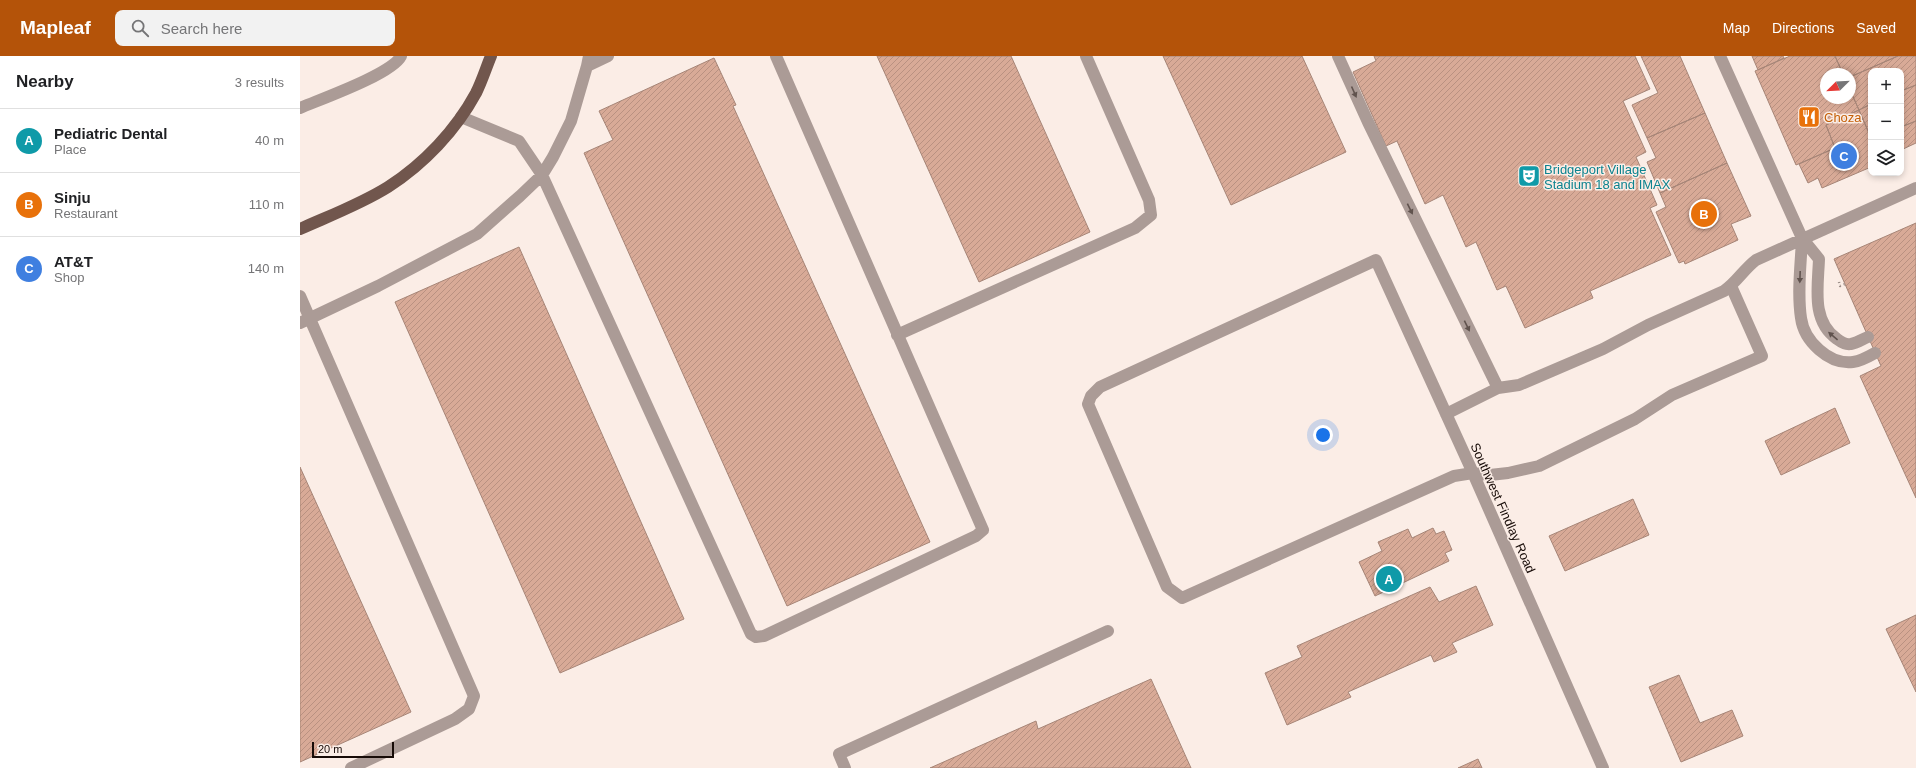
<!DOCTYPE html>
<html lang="en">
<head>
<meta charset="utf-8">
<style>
	:root { --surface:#fff; --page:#f2f2f2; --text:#202124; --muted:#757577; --line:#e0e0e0; --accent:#b45309 }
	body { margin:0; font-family:Helvetica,sans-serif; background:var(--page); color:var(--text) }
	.controls { position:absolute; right:12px; top:12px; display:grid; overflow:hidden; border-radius:8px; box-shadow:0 2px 6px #0003 }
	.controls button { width:36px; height:36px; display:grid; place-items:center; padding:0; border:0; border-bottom:1px solid var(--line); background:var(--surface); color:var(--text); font:20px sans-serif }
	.compass { position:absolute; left:1520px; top:12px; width:36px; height:36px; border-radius:50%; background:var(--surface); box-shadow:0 2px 6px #0003; rotate:246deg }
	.scale { position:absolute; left:12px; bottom:10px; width:82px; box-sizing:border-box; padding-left:4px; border:2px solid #170b07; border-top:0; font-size:11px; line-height:14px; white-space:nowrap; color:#170b07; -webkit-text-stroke:3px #fbede6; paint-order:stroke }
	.you { position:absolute; left:1023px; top:379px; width:14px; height:14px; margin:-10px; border:3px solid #fff; border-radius:50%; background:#1a73e8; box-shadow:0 0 0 6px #1a73e833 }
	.badge { display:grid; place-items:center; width:26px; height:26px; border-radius:50%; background:var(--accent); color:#fff; font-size:13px; font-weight:700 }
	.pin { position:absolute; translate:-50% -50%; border:2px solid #fff; box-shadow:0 1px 4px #0006 }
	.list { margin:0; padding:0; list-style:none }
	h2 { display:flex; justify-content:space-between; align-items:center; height:52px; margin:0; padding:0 16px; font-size:17px }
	h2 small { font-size:13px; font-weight:400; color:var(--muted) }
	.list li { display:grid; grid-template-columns:26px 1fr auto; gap:12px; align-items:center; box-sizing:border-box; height:64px; padding:0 16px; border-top:1px solid var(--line) }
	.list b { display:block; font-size:15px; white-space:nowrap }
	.list p { margin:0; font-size:13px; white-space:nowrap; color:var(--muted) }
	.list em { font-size:13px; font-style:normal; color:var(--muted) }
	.icon { flex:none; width:22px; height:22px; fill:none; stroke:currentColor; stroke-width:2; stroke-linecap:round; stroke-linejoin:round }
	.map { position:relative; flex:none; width:1616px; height:712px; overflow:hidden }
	header { display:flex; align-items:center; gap:24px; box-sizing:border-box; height:56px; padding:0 20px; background:var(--accent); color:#fff }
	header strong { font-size:19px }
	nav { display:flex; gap:22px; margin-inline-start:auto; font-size:14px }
	.search { width:280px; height:36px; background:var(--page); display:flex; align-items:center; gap:10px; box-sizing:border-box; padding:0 14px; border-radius:8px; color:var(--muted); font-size:15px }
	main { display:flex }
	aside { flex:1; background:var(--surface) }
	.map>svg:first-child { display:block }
	.building { fill:url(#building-hatch); stroke:#a68577 }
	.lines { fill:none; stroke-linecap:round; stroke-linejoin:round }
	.path { stroke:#998b86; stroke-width:2.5; stroke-dasharray:1 3; stroke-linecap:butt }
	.minor { stroke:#ab9b96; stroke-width:12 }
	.major { stroke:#71564d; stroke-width:12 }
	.oneway { fill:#61534e }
	.labels { text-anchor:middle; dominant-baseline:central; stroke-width:3; stroke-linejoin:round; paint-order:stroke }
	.food-label { font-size:13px; fill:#c56008; stroke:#fbede6; text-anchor:start }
	.culture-label { font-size:13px; fill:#0d838f; stroke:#fbede6; text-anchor:start }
	.street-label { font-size:13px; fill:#170b07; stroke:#fbede6 }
</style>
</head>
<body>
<header>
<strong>Mapleaf</strong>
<div class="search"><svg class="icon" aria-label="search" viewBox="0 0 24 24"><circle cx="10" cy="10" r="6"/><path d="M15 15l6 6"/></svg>Search here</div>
<nav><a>Map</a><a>Directions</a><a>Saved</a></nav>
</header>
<main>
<aside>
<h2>Nearby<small>3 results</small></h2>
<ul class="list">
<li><span class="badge" style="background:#0f9aa8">A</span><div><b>Pediatric Dental</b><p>Place</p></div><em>40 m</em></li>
<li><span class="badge" style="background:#e8710a">B</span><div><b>Sinju</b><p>Restaurant</p></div><em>110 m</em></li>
<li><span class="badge" style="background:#3f7fe0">C</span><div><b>AT&amp;T</b><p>Shop</p></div><em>140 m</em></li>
</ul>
</aside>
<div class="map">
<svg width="1616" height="712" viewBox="0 0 1616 712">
	<defs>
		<pattern id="building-hatch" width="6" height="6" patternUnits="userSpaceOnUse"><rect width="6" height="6" fill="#d8aa97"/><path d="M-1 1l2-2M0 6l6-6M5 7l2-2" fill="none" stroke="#b99181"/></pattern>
	</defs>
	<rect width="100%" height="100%" fill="#fbede6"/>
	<!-- building -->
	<path class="building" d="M577,0H711L790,176L679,226Z
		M863,0H1002L1046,96L931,149Z
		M1074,0H1335L1350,33L1323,45L1346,96L1336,101L1357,149L1350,152L1371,199L1290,235L1293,242L1225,272L1206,230L1197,234L1176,186L1166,191L1143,139L1125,148L1097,85L1086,90L1053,16L1076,5Z
		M1341,0H1380L1405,57L1347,82L1332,49L1358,37Z
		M1452,0H1483L1484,2L1458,14Z
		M1490,0H1535L1543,18H1526V42H1550V34L1559,54L1526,69L1535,92L1496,109L1455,15Z
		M1535,0H1598L1550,21V18H1543Z
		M1598,0H1616V29L1601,35V15H1571V48L1559,54L1550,34V21Z
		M414,2L436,49L433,50L630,486L487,550L284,97L313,84L299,55Z
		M1616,29V65L1601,71V35Z
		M1571,48V82L1559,54Z
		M1559,54L1571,82V111L1522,132L1518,122L1508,127L1499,108L1535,92L1526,69Z
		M1405,57L1427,107L1360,137L1347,106L1356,102L1347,82Z
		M1616,65V87L1601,94V71Z
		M1427,107L1451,160L1431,168L1438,184L1385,208L1384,205L1379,207L1356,156L1366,151L1360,137Z
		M1616,167V442L1560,320L1581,310L1534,203Z
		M219,191L384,563L260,617L95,246Z
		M1535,352L1550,387L1481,419L1465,385Z
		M0,411L111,656L0,706Z
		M1333,443L1349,479L1265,515L1249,480Z
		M1133,472L1136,478L1144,475L1152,494L1145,497L1149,505L1075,540L1059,506L1082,495L1078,486L1108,473L1112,482Z
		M1176,530L1193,569L1152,587L1157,596L1134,606L1131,599L1048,636L1051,641L987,669L965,617L1002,601L997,590L1130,531L1139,546Z
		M1616,559V636L1586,573Z
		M1379,619L1400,667L1432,654L1443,680L1381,706L1349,631Z
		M851,623L891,712H630L736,665L738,673Z
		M1178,703L1182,712H1158Z"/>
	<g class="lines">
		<!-- path -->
		<path class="path" d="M1539,226L1540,230L1545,228"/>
		<!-- minor -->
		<path class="minor" d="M1038,0L1068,66L1198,332
			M1420,0L1502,182L1519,203C1518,231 1511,265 1537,283C1541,286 1547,289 1551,288C1557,287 1563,283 1568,281
			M287,10L308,0
			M0,52C21,43 92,18 101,0
			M161,61L219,85L242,119L451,578L456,581L464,580L676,480L683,474L476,0
			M1502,182C1501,208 1497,236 1501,262C1504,285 1529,309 1553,306C1561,305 1568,301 1575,297
			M0,240L174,640L169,653L155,663L51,712
			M0,267L78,230L177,178L220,140L242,119L253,101L271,65L287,10L289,0
			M597,279L835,172L851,159L849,144L786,0
			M1146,358L1198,332L1219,329L1303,293L1348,269L1424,235C1437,226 1444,213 1456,204L1616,132
			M545,712L539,698L808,575
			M1303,712L1173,417L1076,204L800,331L791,340L788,348L867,531L882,542L1154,420L1173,417L1190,419L1208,417L1239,410L1335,363L1372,339L1462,300L1431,230"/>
		<!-- major -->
		<path class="major" d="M0,173C29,160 61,148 88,131C124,108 156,74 176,37C182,25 186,12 191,0"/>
	</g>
	<!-- one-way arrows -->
	<defs><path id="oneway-solid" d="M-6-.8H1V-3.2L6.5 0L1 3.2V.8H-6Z"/></defs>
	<g class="oneway">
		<use href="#oneway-solid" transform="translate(1054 36) rotate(66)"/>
		<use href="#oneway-solid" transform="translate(1110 153) rotate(64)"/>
		<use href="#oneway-solid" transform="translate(1500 221) rotate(92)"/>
		<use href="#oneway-solid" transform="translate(1167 270) rotate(64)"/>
		<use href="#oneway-solid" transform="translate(1533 280) rotate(-140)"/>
	</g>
	<!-- icons -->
	<defs>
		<g id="restaurant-square" transform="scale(1.15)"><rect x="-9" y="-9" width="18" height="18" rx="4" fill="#e8710a" stroke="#fbede6"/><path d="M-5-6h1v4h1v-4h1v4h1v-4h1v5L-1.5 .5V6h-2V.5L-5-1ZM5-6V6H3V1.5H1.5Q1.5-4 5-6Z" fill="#fff"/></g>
		<g id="theatre-square" transform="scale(1.15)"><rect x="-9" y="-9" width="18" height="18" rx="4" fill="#0f9aa8" stroke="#fbede6"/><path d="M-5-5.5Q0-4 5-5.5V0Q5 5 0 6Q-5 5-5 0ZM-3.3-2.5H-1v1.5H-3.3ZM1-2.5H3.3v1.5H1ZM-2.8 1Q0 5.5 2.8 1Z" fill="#fff"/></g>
	</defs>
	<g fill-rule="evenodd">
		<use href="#restaurant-square" x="1509" y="61"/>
		<use href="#theatre-square" x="1229" y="120"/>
	</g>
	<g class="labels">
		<!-- food labels -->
		<g class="food-label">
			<text x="1524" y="61">Choza</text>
		</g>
		<!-- culture labels -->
		<g class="culture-label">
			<text x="1244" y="113">Bridgeport Village<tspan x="1244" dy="15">Stadium 18 and IMAX</tspan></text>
		</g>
		<!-- street labels -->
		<g class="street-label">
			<text transform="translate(1203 452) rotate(66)">Southwest Findlay Road</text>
		</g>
	</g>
</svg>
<div class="controls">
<button>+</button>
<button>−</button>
<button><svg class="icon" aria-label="layers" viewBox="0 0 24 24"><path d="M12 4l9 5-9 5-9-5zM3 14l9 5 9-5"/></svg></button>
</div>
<svg class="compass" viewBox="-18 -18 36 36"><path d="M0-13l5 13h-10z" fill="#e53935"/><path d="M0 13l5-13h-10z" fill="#757577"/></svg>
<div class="scale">20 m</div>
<div class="you"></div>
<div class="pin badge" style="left:1089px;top:523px;background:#0f9aa8">A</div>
<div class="pin badge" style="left:1404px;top:158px;background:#e8710a">B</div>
<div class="pin badge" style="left:1544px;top:100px;background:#3f7fe0">C</div>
</div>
</main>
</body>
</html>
